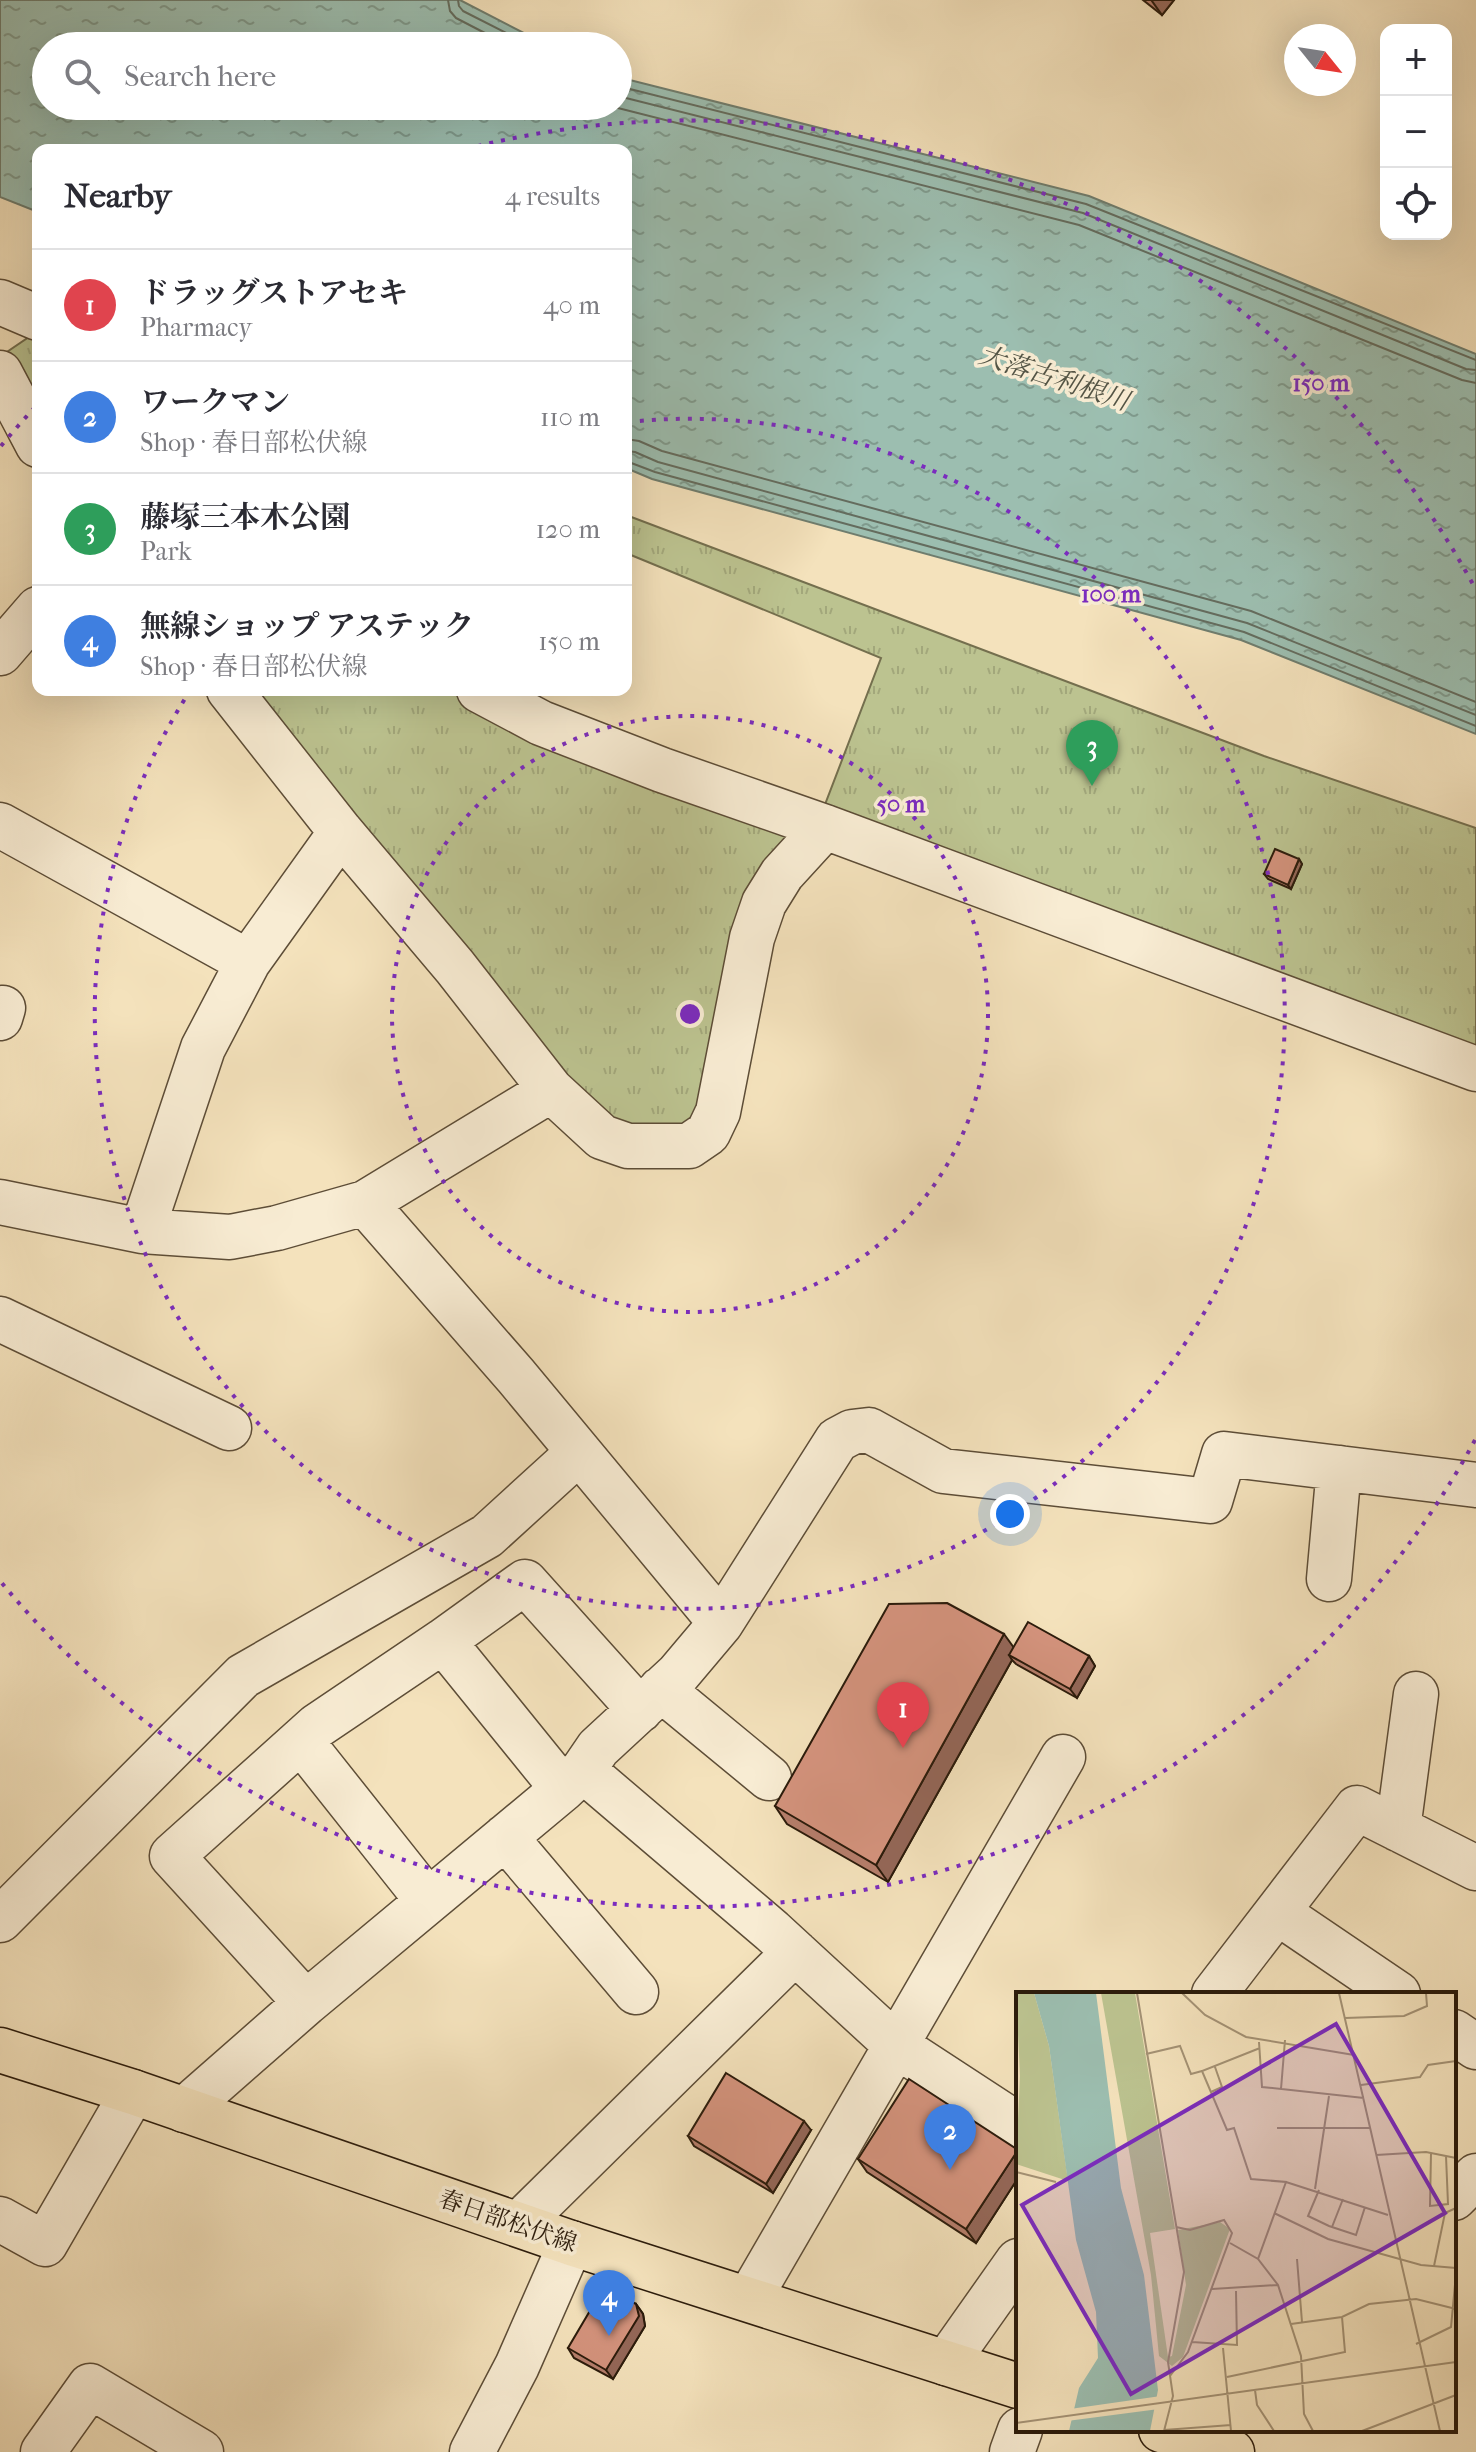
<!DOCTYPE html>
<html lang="en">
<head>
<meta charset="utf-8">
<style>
	:root { --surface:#fff; --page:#f2f2f3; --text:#2b2b33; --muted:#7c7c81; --line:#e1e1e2; --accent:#d93025 }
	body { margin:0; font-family:"IM FELL French Canon","Noto Serif JP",serif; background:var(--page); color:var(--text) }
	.controls { position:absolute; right:24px; top:24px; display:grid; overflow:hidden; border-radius:16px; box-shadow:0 8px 32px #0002 }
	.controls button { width:72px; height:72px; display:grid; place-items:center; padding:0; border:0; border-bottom:2px solid var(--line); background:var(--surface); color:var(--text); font:40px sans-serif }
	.compass { position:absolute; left:1284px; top:24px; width:72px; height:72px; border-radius:50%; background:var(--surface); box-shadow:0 8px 32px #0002; rotate:120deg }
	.you { position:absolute; left:1010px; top:1514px; width:28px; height:28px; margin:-20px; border:6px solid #fff; border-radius:50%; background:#1a73e8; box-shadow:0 0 0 12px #1a73e833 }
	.badge { display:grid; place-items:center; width:52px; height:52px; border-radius:50%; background:var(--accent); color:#fff; font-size:26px; font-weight:700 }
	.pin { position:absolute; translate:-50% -66px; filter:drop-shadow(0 2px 4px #0008) }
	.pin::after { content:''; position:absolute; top:42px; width:28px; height:24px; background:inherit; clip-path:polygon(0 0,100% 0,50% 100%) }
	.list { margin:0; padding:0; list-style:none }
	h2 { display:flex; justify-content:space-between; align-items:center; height:104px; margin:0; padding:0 32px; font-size:34px }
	h2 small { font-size:26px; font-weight:400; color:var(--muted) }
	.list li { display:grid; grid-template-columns:52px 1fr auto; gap:24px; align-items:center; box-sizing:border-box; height:112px; padding:0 32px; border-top:2px solid var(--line) }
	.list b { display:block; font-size:30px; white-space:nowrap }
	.list p { margin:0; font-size:26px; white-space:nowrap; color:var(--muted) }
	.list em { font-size:26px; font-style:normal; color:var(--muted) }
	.icon { flex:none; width:44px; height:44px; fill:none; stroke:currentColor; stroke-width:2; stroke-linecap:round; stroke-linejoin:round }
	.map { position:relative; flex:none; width:1476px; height:2452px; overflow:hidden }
	.search { position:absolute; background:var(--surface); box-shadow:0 8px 32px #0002; left:32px; top:32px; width:600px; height:88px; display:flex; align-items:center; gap:20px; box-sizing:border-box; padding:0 28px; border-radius:44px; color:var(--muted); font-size:30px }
	.panel { position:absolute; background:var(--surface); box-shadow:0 8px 32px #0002; left:32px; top:144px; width:600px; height:552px; border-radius:16px }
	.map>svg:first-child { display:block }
	.park { fill:url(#park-tufts); stroke:#746f4e; stroke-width:2 }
	.water { fill:url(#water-ripples); stroke:#6f7d6e; stroke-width:2 }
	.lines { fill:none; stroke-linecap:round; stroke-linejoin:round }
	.shore { stroke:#646c5e; stroke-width:2 }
	.minor-casing { stroke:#5d4d37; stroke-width:47 }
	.major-casing { stroke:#2b1b0b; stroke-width:47 }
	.minor { stroke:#f8ecd3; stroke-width:44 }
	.major { stroke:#f4e2bc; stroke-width:44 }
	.wall { fill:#b67e6c; stroke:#2b1b0b; stroke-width:2 }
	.shaded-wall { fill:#946758; stroke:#2b1b0b; stroke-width:2 }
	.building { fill:#d4937d; stroke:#2b1b0b; stroke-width:2 }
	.ring { fill:none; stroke:#7b2cbf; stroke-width:4; stroke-dasharray:4 8 }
	.labels { text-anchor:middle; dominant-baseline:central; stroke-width:7; stroke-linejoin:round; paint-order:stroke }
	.street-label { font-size:24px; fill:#2b1b0b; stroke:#f8ecd3 }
	.water-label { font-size:26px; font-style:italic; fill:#535445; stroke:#f8ecd3 }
	.inset-road { fill:none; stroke:#a49275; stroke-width:2 }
	.view { fill:#7b2cbf; fill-opacity:0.15; stroke:#7b2cbf; stroke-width:4 }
	.inset-edge { fill:none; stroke:#2b1b0b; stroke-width:4 }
	.centre { fill:#7b2cbf; stroke:#f8ecd3; stroke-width:4 }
	.ring-label { font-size:24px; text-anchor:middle; font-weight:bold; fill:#7b2cbf; stroke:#f8ecd3; stroke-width:7; stroke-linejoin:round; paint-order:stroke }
</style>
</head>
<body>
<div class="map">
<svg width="1476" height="2452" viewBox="0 0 1476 2452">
	<defs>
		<pattern id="park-tufts" width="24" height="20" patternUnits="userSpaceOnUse" patternTransform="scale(2)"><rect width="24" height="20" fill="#bcc390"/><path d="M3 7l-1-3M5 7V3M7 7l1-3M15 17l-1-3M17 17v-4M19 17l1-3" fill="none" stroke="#a2a77b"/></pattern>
		<pattern id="water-ripples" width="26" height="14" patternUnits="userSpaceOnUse" patternTransform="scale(2)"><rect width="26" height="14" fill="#9cbeb0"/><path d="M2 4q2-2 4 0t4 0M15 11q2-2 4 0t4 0" fill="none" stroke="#7f9a8d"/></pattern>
	</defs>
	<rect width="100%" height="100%" fill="#f4e2bc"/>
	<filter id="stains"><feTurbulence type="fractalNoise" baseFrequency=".0025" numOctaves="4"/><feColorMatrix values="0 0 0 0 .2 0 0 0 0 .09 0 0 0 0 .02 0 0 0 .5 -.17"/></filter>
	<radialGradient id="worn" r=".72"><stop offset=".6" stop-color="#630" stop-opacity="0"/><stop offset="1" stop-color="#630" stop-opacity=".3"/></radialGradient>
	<!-- park -->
	<path class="park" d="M29,337L38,342V425L1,356Z
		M626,515L1264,756L1476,828V1057L821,815L881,658L626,553Z
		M249,690H454L541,734L803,834L694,1127L635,1136L562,1082Z"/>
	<!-- water -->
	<path class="water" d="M0,0H460L549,46H46V106H618V77L1089,196L1476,354V734L1241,640L652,479L626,468V150H38V212L0,197Z"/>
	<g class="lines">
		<!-- shore -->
		<path class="shore" d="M448,0L450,11L456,18L510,46
			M458,0L459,6L463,11L532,46
			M618,86L1086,204L1476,360
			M618,96L1083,213L1466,369L1476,370
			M610,106L1079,225L1462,380L1476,383
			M626,439L639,441L662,451L1251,611L1476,702
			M626,451L635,452L658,462L1247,623L1476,715
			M626,461L655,472L1244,632L1476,726"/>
		<!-- minor casing -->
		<g class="minor-casing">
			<path id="minor" d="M0,302L38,318
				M0,373L38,445
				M0,653L38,609
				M229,690L341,832L455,967L551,1090L602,1137L628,1146H689L708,1133L718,1112L752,938L764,903L782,874L825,827
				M479,690L541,723L662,770L825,827L1476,1069
				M0,825L248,962
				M0,1018L3,1008
				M0,1202L142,1231L230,1237L277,1228L365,1203L551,1090
				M365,1203L516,1376L721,1623L837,1440L852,1432L869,1430L943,1471L1210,1501L1224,1454L1476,1485
				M142,1231L203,1048L248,962L341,832
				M0,1319L229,1428
				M1329,1579L1339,1468
				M443,1641L563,1789
				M661,1689L769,1778
				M301,1741L428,1901
				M583,1770L772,1931L897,2046L1018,2125
				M1398,1829L1416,1694
				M505,1837L636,1992
				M1277,1912L1398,1994
				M0,1920L243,1676L487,1536L578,1453
				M1214,1994L1357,1808L1476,1868
				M306,2003L172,1856L317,1726L443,1641L525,1582L640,1710
				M1454,2032L1476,2047
				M184,2110L306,2003L563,1789L583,1770L598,1748L678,1674L721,1623
				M1454,2198L1476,2176
				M0,2219L45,2244L133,2092
				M519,2224L795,1952
				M749,2299L1063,1757
				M946,2363L1018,2261
				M43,2452L90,2386L201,2452
				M472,2452L517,2366L571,2243
				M1012,2452L1020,2430"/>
		</g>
		<!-- major casing -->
		<g class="major-casing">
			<path id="major" d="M0,2050L133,2092L571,2243L1018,2386
				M1161,2430L1232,2452"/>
		</g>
		<!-- minor -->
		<use href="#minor" class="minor"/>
		<!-- major -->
		<use href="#major" class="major"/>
	</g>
	<!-- wall -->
	<path class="wall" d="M1143,0H1174L1162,15Z
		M1299,859L1302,864L1291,889L1268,879L1264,874Z
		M1013,1647L1089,1656L1095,1666L1077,1698L1016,1664L1012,1660L888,1882L787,1824L775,1806Z
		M811,2130L773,2193L694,2146L688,2136Z
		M858,2159L1018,2178L976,2243L867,2172Z
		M636,2304L643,2314L645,2326L613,2379L574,2358L568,2348Z"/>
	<!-- shaded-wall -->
	<path class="shaded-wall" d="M1153,0H1174L1162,15L1152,1Z
		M1299,859L1302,864L1291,889L1288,885Z
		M1004,1634L1017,1652L1009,1655L1012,1660L888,1882L876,1865Z
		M1089,1656L1095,1666L1077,1698L1070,1689Z
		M804,2121L811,2130L773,2193L766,2184Z
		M1018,2150V2178L976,2243L966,2229Z
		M636,2304L643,2314L645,2326L613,2379L606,2370Z"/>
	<!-- building -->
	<path class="building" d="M1275,849L1299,859L1288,885L1264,874Z
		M947,1603L1004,1634L876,1865L775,1806L889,1604Z
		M1028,1622L1089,1656L1070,1689L1009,1655Z
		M726,2073L804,2121L766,2184L688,2136Z
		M909,2079L1018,2150L966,2229L858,2159Z
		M604,2287L636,2304L639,2316L606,2370L568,2348Z"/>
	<!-- distance rings -->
	<g class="ring">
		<circle cx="690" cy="1014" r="298"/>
		<path d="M628 422A595 595 0 1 1 188 694"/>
		<path d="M1475 1440A893 893 0 0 1 1 1582M1 446A893 893 0 0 1 37 405M466 149A893 893 0 0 1 1475 588"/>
	</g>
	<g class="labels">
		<!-- street labels -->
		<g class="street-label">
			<text transform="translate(508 2221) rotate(19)">春日部松伏線</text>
		</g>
		<!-- water labels -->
		<g class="water-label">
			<text transform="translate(1054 378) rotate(18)">大落古利根川</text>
		</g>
	</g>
	<!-- overview -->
	<g transform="translate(1016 1992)">
		<rect width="440" height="440" fill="#f4e2bc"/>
		<path d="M0,1H18L33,54L52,189L0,172L4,84ZM85,1H119L159,237L134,241L152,365L156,364L170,293L162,238L204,230L214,237L167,365L156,374L143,364L135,283Z" fill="#bcc390"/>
		<path d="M18,1H80L105,196L128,283L142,398L134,439H53L63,396L82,366L80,320L60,248L33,54Z" fill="#9cbeb0"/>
		<path d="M145,404L143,417L51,429L54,417Z" fill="#f4e2bc"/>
		<path class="inset-road" d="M121,1L168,280L152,370L157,404L148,439M166,1L189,23L230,45L338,63M323,1L424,439M329,26L388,24L411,14L410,1M243,50L246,95L348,106M130,62L164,54L175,82L186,79M345,93L404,85L412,73L440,69M265,97L269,48M195,100L206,95L199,75M261,136H354M415,161L414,214L432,212L430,164M360,163L410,160L440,166M0,180L40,190M270,190L372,223M299,197L313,104M303,198L292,224L313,234L340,243L349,215M258,221L312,247L405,273L440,276M316,235L327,207M214,251L242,267L262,293L285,364L288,422L297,439M242,267L270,190L235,187L218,136L211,138L186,79L244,56M281,267L286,330M418,274L429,221L440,216M196,297L262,293M275,332L326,325L353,312L400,307L440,317M176,350L221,353L220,299M400,352L435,335L440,282M207,356L215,439M154,384L172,360L216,241L208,228L174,238L160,235M211,385L329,360L326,325M239,398L241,413L258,439M0,431L440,370M148,438L215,433M346,439L440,403"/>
		<path class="view" d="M320,32L429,221L115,402L6,213Z"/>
		<rect width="440" height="440" class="inset-edge"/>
	</g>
	<circle cx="690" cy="1014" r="12" class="centre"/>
	<g class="ring-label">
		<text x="1321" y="391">150 m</text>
		<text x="1111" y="602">100 m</text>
		<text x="901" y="812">50 m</text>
	</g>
	<rect width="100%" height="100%" filter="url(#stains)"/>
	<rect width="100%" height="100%" fill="url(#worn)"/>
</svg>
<div class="controls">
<button>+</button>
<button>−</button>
<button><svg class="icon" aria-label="locate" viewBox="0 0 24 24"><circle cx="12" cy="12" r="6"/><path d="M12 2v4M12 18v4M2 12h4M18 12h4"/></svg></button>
</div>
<svg class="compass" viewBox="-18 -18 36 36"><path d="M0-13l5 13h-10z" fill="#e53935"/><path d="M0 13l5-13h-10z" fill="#7c7c81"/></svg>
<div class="you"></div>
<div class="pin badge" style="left:903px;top:1748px;background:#e0444e">1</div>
<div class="pin badge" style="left:950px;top:2170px;background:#3f7fe0">2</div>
<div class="pin badge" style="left:1092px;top:786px;background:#2e9e5b">3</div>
<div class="pin badge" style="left:609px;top:2336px;background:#3f7fe0">4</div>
<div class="search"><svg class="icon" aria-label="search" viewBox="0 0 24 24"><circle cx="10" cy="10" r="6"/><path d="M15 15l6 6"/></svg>Search here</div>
<section class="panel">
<h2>Nearby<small>4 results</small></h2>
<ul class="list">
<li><span class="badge" style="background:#e0444e">1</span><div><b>ドラッグストアセキ</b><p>Pharmacy</p></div><em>40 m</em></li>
<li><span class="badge" style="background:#3f7fe0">2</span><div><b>ワークマン</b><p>Shop · 春日部松伏線</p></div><em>110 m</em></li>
<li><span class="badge" style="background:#2e9e5b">3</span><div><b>藤塚三本木公園</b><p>Park</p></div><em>120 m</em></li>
<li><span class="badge" style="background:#3f7fe0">4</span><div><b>無線ショップ アステック</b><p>Shop · 春日部松伏線</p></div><em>150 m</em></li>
</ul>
</section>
</div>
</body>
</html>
